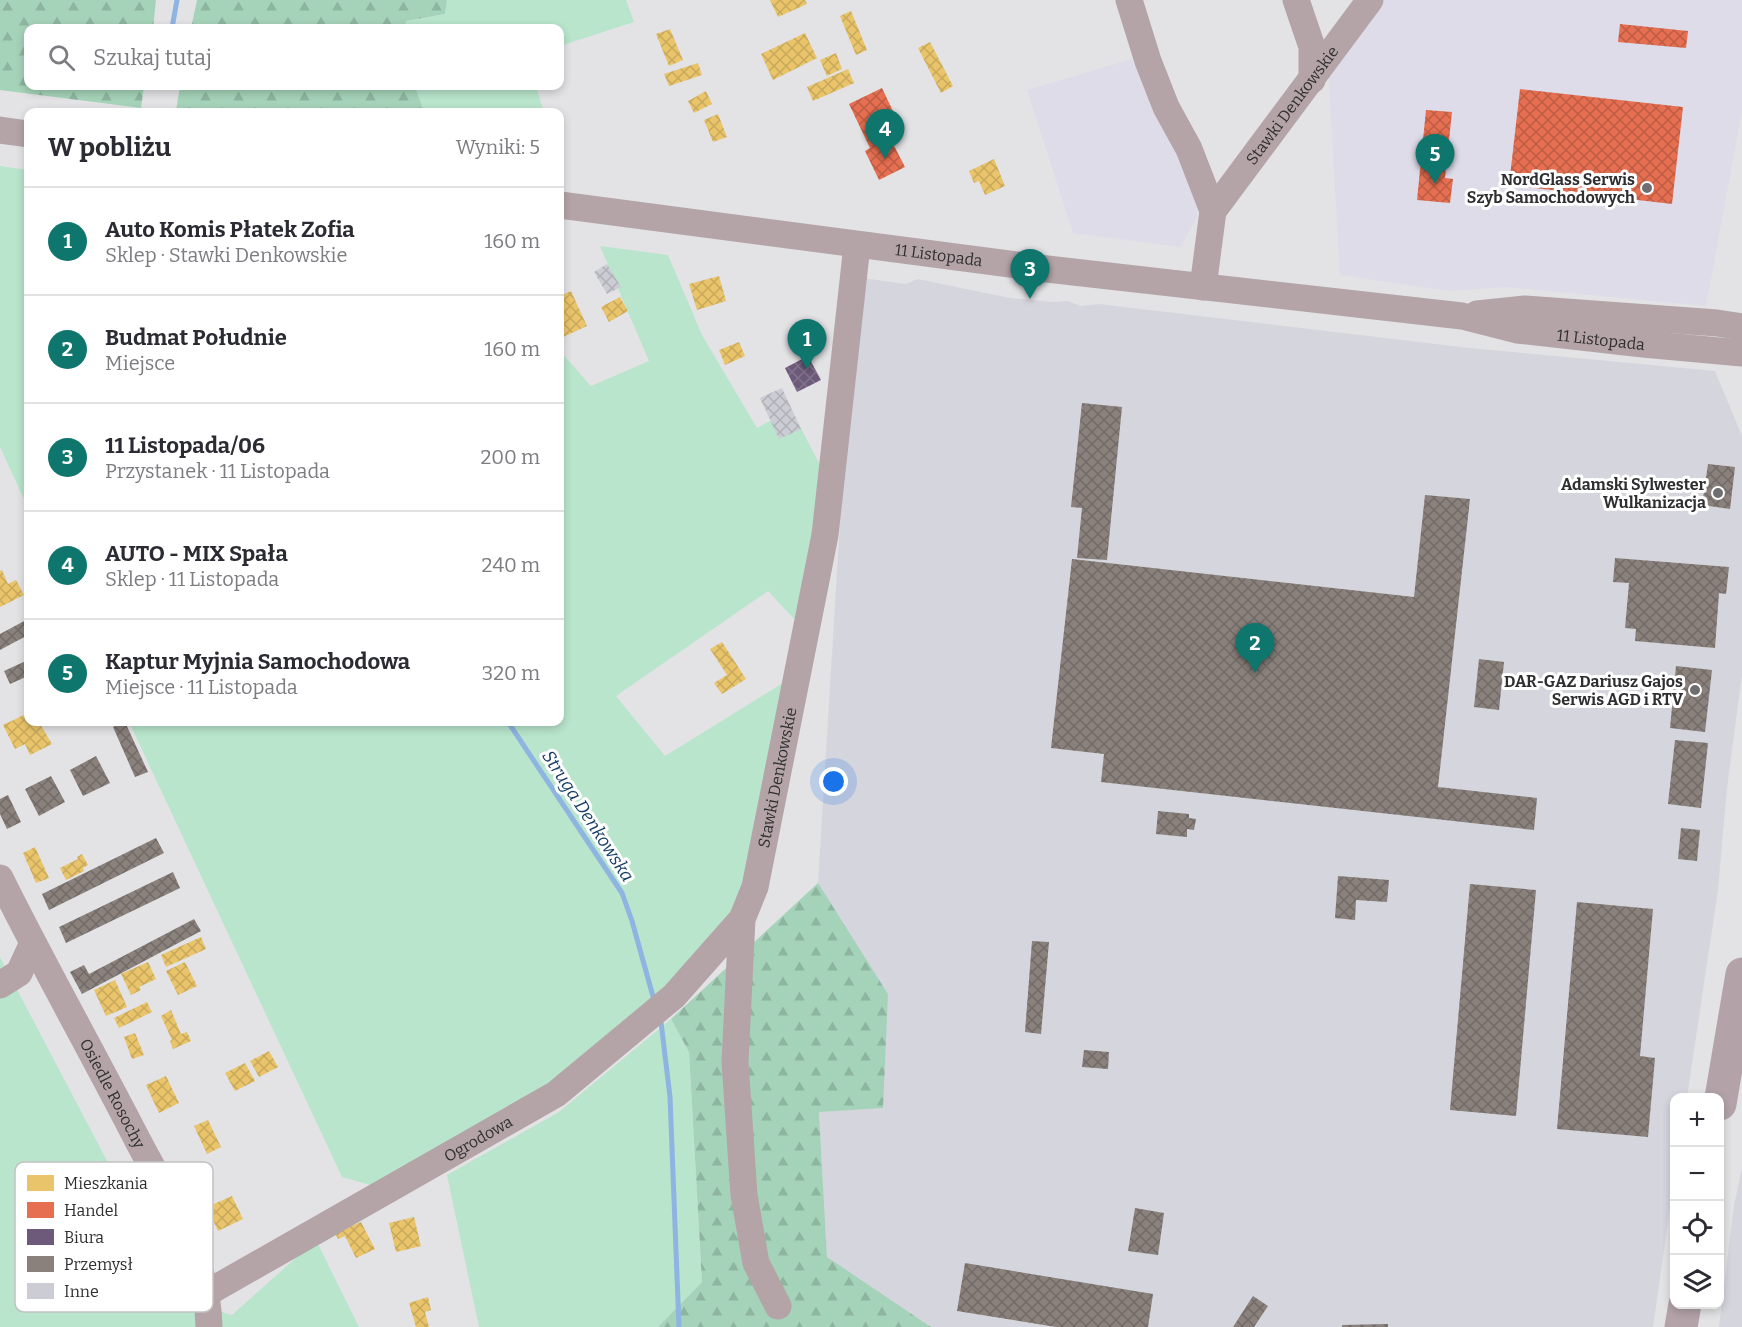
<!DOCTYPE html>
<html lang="pl">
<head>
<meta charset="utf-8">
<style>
	:root { --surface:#fff; --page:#f2f2f3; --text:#2b2b33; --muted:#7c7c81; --line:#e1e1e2; --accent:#0f766e }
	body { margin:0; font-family:Bitter,serif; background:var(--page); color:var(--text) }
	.controls { position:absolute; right:18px; bottom:18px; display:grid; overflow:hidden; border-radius:12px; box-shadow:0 3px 9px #0003 }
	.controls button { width:54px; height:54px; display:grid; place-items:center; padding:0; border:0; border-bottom:2px solid var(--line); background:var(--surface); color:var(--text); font:30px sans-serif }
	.you { position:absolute; left:834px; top:782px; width:21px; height:21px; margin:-15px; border:4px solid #fff; border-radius:50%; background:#1a73e8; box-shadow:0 0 0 9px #1a73e833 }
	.badge { display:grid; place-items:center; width:39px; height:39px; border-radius:50%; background:var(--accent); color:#fff; font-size:20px; font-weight:700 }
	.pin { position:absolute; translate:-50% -50px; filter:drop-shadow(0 2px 3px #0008) }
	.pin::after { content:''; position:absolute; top:32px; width:21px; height:18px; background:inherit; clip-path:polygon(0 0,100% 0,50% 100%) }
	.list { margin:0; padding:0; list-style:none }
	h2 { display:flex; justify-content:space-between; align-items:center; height:78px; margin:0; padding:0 24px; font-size:26px }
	h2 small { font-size:20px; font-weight:400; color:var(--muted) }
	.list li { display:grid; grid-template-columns:39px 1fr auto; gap:18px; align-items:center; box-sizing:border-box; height:108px; padding:0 24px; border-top:2px solid var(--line) }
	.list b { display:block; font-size:22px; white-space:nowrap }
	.list p { margin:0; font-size:20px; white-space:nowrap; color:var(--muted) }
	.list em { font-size:20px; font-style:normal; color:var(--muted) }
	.icon { flex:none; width:33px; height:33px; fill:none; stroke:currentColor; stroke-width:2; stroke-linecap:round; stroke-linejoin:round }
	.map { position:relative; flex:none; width:1742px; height:1327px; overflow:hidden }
	.search { position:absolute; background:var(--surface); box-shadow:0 3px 9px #0003; left:24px; top:24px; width:540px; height:66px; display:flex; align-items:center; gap:15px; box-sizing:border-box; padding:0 21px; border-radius:12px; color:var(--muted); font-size:22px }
	.panel { position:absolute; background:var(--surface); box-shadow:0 3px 9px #0003; left:24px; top:108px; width:540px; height:618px; border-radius:12px }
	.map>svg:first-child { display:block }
	.commercial { fill:#dedce9 }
	.built { fill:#d5d5dd }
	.grass { fill:#b9e5cc }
	.forest { fill:url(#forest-firs) }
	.homes { fill:url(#homes-cross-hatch) }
	.shops { fill:url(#shops-cross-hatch) }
	.offices { fill:url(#offices-cross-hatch) }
	.industry { fill:url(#industry-cross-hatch) }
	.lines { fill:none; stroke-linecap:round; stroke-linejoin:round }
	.stream { stroke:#8eb4e1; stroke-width:5 }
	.building { fill:url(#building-cross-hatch) }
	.minor { stroke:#b4a4a7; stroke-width:27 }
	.major { stroke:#b3a3a9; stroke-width:33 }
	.poi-dot { fill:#6e6e70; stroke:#fff; stroke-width:2 }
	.labels { text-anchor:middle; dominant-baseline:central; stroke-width:6; stroke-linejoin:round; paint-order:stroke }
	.street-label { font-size:16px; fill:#2f2f31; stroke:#fff }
	.poi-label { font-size:16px; font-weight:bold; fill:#2f2f31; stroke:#fff; text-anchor:end }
	.water-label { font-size:18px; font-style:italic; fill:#163d66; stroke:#fff }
	.key { fill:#fff; stroke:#c1c1c1; stroke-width:1.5 }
	.key-label { font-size:16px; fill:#2f2f31 }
</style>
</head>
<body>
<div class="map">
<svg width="1742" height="1327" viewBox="0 0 1742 1327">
	<defs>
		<pattern id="forest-firs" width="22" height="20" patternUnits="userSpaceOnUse" patternTransform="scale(1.5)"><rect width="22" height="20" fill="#a5d3b9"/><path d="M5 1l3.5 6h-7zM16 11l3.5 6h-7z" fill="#8eb5a0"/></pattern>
		<pattern id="homes-cross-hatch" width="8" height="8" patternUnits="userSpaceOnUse" patternTransform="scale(1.5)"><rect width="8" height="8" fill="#e9c46a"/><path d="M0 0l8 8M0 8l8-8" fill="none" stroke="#c8a95c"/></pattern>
		<pattern id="shops-cross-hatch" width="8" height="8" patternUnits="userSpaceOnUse" patternTransform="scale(1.5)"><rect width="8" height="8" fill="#e76f51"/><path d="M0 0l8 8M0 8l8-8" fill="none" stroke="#bc5c44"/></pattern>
		<pattern id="offices-cross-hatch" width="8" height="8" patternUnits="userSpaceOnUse" patternTransform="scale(1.5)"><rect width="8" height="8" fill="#6d597a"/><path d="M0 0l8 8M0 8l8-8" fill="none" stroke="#82738c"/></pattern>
		<pattern id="industry-cross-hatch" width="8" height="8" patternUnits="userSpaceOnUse" patternTransform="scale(1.5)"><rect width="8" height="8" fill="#8a817c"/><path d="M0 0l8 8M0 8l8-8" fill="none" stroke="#716a66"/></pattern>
		<pattern id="building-cross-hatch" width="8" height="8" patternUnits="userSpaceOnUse" patternTransform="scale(1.5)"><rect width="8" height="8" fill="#ccccd5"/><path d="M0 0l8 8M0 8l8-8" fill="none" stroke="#b0b0b7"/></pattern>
	</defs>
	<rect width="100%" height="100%" fill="#e3e3e6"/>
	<!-- commercial -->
	<path class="commercial" d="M1385,0H1742V111L1706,306L1506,287L1449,291L1340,275L1328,67Z
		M1132,59L1180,155L1199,202L1197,216L1181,247L1073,233L1027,90Z"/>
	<!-- built -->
	<path class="built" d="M855,277L906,284L918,279L1010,298L1054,302L1068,301L1081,306L1099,304L1461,347L1715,371L1742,436V675L1727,788L1718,890L1687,1097L1674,1098V1181L1653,1327H931L827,1258L819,1112L818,883Z
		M1742,1168V1327H1719L1734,1205Z"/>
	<!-- grass -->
	<path class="grass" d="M447,0H626L634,22L560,46V28H405L406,21L445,14Z
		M415,86H536L544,112H424Z
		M0,166L28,170V508L0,447Z
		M600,246L668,255L702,335L757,428L791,409L824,473L796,621L768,591L616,696L665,756L796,675L742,919L556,1094L388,1190L342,1177L129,722H560V351L591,386L649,361Z
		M0,957L180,1300L232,1315L316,1240L359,1327H0Z
		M671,1019L689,1052L702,1282L658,1327H479L447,1175L559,1112Z"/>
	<!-- forest -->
	<path class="forest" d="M0,0H156L153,28H28V86H144L141,108L0,90Z
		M197,0H447L445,14L406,21L405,28H191Z
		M180,86H415L424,112H185L176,111Z
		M818,883L888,994L883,1108L819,1112L827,1257L931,1327H658L702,1282L689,1052L671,1019Z"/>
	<!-- homes -->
	<path class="homes" d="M770,0H805L807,4L778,17Z
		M851,11L867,50L856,55L840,16Z
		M670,29L683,60L669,66L656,34Z
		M805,33L817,58L773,80L761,54Z
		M930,42L953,86L941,93L918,48Z
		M836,53L842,69L827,76L820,60Z
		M698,63L702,75L669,86L664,74Z
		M848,69L854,83L813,101L807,87Z
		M706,91L712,104L694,113L688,101Z
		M718,114L727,137L713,142L704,120Z
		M994,159L1005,186L985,195L979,181L974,183L969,171Z
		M719,276L726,301L697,310L689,284Z
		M571,291L587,326L561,338L560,334V296Z
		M620,297L628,311L609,322L601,307Z
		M739,342L745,356L725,365L719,350Z
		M2,570L8,584L16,580L24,595L0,607V571Z
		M722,642L746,679L722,694L714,683L727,675L710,649Z
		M28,713V722H39L52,744L30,755L25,744L15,749L3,725Z
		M35,847L49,878L36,883L23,853Z
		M82,854L88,865L83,868L84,871L66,880L60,868L78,859L77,857Z
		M201,937L206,949L166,967L161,955Z
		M148,962L156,979L139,987L141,990L131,995L121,974Z
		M185,962L197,986L178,995L166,971Z
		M115,980L127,1007L106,1016L94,990Z
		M147,1002L152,1012L119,1028L114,1018Z
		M171,1010L181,1034L187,1032L191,1041L173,1049L170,1041L172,1040L161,1016Z
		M135,1033L144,1055L132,1059L124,1037Z
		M269,1051L278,1067L259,1077L250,1061Z
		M245,1063L255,1081L235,1091L225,1073Z
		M166,1076L179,1103L159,1113L146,1085Z
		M208,1120L221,1147L207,1154L194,1126Z
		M232,1196L243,1219L218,1231L207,1207Z
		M414,1217L421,1246L396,1252L389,1223Z
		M361,1222L375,1249L356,1258L345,1236L338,1239L335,1233Z
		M428,1297L431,1310L425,1312L429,1327H416L409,1303Z"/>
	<!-- shops -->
	<path class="shops" d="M1620,24L1688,31L1686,48L1618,42Z
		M882,88L901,128L885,135L887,140L890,138L905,167L879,180L865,151L870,148L849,104Z
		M1520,89L1683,107L1672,204L1509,185Z
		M1426,110L1452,112L1445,178L1453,179L1450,203L1417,200Z"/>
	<!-- offices -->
	<path class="offices" d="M808,356L821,380L797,392L785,368Z"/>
	<!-- industry -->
	<path class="industry" d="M1082,403L1122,407L1107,560L1077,558L1082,508L1071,507Z
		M1708,464L1735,467L1730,509L1702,505Z
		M1425,495L1470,499L1438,787L1537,798L1534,830L1101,782L1104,754L1051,748L1072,559L1414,597Z
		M1615,558L1729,567L1726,594L1719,593L1715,648L1635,641L1636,629L1625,628L1629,583L1613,582Z
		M28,619V635L0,650V634Z
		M1479,659L1504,662L1499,710L1474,707Z
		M28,660V676L10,684L4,671Z
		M1676,666L1712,670L1705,732L1670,728Z
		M125,722L148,772L135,777L113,727Z
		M1675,740L1708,743L1701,808L1668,804Z
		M96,756L110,783L83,796L70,770Z
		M51,776L65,802L39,816L25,789Z
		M8,795L21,822L7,829L0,814V799Z
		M1158,811L1189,814V818L1196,819L1194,830L1187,829V837L1156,834Z
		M1681,828L1700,830L1697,861L1678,859Z
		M156,838L164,853L49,910L42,894Z
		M173,872L180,888L66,943L59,927Z
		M1338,876L1389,880L1387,902L1356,900L1355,920L1335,918Z
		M1470,884L1536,890L1516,1116L1450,1110Z
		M1577,902L1653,909L1640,1056L1655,1058L1648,1137L1557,1129Z
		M194,919L201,931L82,994L70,972L84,965L89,974Z
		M1032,941L1049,942L1041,1034L1025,1032Z
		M1084,1050L1109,1052L1108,1069L1082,1067Z
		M1135,1208L1164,1213L1158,1255L1128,1251Z
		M965,1263L1153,1294L1148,1327H1056L957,1311Z
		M1253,1296L1268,1306L1254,1327H1233Z
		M1388,1324V1327H1342V1325Z"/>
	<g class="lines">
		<!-- stream -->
		<path class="stream" d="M172,28L177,0
			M160,86H161
			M508,722L622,893L632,921L654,1000
			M661,1022L670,1097L679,1327"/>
	</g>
	<!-- building -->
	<path class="building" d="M607,264L621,287L607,294L594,272Z
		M782,388L801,429L779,439L760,398Z"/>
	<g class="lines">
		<!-- minor -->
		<g class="minor">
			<path d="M1129,0L1148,61L1166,107L1189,149L1213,211L1203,287"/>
			<path d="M1296,0L1312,47V80"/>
			<path d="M0,130L28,134"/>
			<path id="s1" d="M560,205L1047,269L1462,316L1517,330L1643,344L1742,353"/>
			<path id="s2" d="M1213,211L1370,0"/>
			<path d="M1477,314L1525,309L1717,323L1742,327"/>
			<path id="s3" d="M0,878C44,967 93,1053 138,1141C169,1200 208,1259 209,1327"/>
			<path d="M0,985L19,973L32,945"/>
			<path id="s4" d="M207,1293L556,1094L674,996L742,919"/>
			<path id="s5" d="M778,1306L756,1263L744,1195L735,1062L742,919L755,887L825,535L857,245"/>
		</g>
		<!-- major -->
		<path class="major" d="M1720,1104L1742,974
			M1681,1327L1685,1304"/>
	</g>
	<!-- markers -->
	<g class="poi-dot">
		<circle cx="1647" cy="188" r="6"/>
		<circle cx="1718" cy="493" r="6"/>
		<circle cx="1695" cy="690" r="6"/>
	</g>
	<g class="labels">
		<!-- street labels -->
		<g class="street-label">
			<text stroke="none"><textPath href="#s2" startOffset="132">Stawki Denkowskie</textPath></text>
			<text stroke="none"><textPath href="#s1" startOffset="382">11 Listopada</textPath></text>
			<text stroke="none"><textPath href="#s1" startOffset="1050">11 Listopada</textPath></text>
			<text stroke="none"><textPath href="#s5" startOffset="540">Stawki Denkowskie</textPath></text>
			<text stroke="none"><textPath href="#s3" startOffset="243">Osiedle Rosochy</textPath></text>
			<text stroke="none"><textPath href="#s4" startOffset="312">Ogrodowa</textPath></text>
		</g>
		<!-- poi labels -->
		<g class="poi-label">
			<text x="1635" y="179">NordGlass Serwis<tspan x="1635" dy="18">Szyb Samochodowych</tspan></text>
			<text x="1706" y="484">Adamski Sylwester<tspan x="1706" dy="18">Wulkanizacja</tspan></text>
			<text x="1683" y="681">DAR-GAZ Dariusz Gajos<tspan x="1683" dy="18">Serwis AGD i RTV</tspan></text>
		</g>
		<!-- water labels -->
		<g class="water-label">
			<text transform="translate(588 816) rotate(57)">Struga Denkowska</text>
		</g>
	</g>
	<!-- legend -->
	<rect x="15" y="1162" width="198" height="150" rx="9" class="key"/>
	<rect x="27" y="1175" width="27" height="16" fill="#e9c46a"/>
	<rect x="27" y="1202" width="27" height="16" fill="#e76f51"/>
	<rect x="27" y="1229" width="27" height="16" fill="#6d597a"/>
	<rect x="27" y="1256" width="27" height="16" fill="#8a817c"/>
	<rect x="27" y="1283" width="27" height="16" fill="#ccccd5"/>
	<g class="key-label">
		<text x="64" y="1189">Mieszkania</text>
		<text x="64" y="1216">Handel</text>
		<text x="64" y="1243">Biura</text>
		<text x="64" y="1270">Przemysł</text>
		<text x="64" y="1297">Inne</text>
	</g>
</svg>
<div class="controls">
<button>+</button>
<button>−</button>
<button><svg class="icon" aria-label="locate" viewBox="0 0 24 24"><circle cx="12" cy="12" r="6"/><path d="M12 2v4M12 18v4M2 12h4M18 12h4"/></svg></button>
<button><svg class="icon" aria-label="layers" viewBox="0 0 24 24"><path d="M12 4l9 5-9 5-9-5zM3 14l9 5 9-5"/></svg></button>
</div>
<div class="you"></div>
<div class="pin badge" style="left:807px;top:369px">1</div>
<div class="pin badge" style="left:1255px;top:673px">2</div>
<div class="pin badge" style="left:1030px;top:299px">3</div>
<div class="pin badge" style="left:885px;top:159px">4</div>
<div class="pin badge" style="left:1435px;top:184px">5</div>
<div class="search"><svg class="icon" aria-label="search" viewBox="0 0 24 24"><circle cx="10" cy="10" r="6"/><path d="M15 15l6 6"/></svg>Szukaj tutaj</div>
<section class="panel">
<h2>W pobliżu<small>Wyniki: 5</small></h2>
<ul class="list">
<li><span class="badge">1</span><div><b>Auto Komis Płatek Zofia</b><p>Sklep · Stawki Denkowskie</p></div><em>160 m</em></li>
<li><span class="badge">2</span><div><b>Budmat Południe</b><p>Miejsce</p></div><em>160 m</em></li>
<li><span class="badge">3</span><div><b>11 Listopada/06</b><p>Przystanek · 11 Listopada</p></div><em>200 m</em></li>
<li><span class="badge">4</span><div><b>AUTO - MIX Spała</b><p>Sklep · 11 Listopada</p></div><em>240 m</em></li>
<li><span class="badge">5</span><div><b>Kaptur Myjnia Samochodowa</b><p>Miejsce · 11 Listopada</p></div><em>320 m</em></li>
</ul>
</section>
</div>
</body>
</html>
